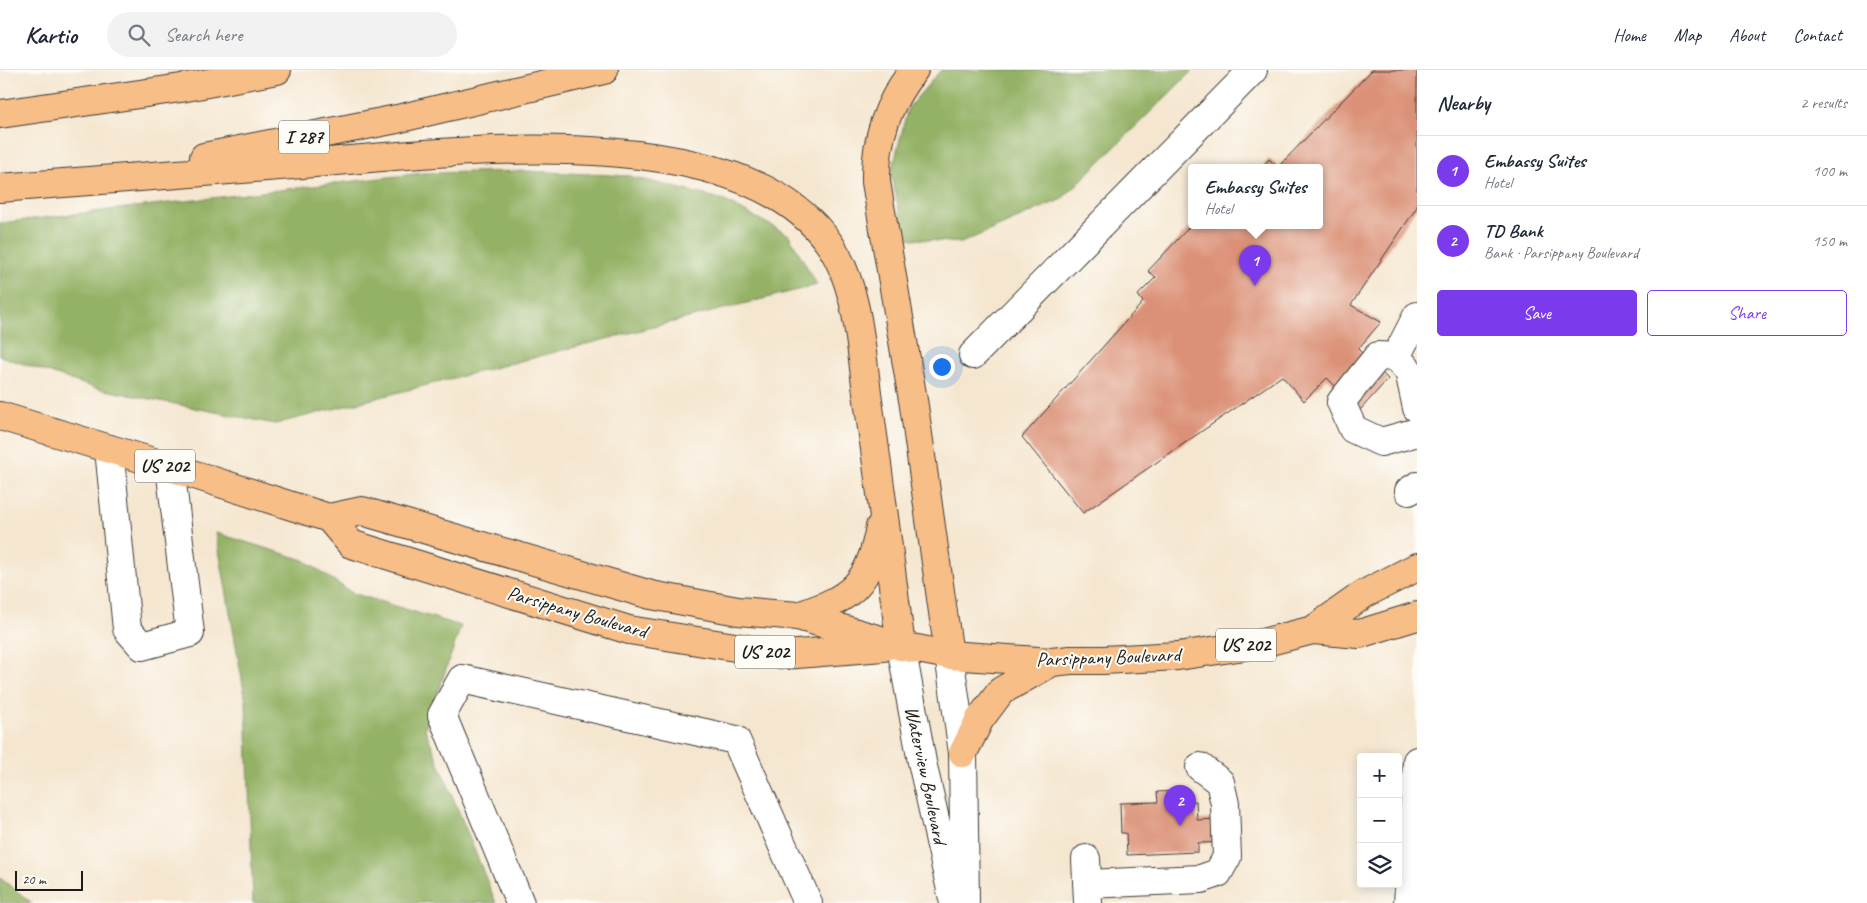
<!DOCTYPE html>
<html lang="en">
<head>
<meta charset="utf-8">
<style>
	:root { --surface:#fff; --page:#f2f2f3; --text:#1f2937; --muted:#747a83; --line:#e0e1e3; --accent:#7c3aed }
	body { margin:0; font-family:Caveat,sans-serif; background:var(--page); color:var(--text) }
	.controls { position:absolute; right:15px; bottom:15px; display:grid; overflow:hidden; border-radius:5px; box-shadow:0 2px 12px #0003 }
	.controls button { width:45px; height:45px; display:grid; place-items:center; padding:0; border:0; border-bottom:1px solid var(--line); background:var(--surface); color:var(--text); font:25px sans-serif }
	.scale { position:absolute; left:15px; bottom:12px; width:68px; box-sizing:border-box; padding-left:5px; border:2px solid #1c1c1c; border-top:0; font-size:14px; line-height:18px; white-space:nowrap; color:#1c1c1c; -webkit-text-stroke:4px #fdfcf7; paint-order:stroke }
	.you { position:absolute; left:941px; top:296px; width:18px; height:18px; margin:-12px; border:4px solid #fff; border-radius:50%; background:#1a73e8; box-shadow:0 0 0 8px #1a73e833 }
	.badge { display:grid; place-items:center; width:32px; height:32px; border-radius:50%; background:var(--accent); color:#fff; font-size:16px; font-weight:700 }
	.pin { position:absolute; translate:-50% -41px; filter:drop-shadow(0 1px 2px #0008) }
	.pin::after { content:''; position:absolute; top:26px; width:18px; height:15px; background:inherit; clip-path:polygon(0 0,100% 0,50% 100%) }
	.popup { position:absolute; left:1188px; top:94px; width:135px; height:65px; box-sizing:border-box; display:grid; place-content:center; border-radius:5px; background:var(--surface); filter:drop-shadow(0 1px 4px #0005); font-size:16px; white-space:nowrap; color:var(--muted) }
	.popup b { font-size:19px; color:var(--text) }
	.popup::after { content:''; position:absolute; left:50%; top:100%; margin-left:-10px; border:10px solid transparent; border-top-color:var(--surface) }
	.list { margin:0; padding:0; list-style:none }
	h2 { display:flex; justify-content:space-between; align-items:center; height:65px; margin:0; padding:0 20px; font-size:21px }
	h2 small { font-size:16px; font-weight:400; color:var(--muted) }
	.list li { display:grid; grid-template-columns:32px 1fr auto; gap:15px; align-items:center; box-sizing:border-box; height:70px; padding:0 20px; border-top:1px solid var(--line) }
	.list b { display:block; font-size:19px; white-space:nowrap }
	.list p { margin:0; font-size:16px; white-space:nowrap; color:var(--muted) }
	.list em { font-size:16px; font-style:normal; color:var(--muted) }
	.actions { display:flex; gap:10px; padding:15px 20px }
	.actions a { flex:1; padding:11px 0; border:1px solid var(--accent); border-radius:5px; text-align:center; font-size:18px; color:var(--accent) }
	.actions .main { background:var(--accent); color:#fff }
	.icon { flex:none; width:28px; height:28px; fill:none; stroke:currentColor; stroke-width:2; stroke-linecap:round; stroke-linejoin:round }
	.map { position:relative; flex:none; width:1417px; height:833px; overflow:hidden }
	header { display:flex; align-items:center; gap:30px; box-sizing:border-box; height:70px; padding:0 25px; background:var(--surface); border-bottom:1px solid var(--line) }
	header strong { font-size:24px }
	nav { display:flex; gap:28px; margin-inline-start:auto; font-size:18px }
	.search { width:350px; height:45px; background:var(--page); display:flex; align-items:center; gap:12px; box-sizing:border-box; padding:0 18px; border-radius:28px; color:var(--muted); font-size:19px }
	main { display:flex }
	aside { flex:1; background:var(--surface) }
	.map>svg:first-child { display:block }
	.forest { fill:#94b266; stroke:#586741 }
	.building { fill:#db9177 }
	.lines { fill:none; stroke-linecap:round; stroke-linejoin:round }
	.minor-casing { stroke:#3d3a37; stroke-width:30 }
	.major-casing { stroke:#3d3a37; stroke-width:30 }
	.highway-casing { stroke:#3d3a37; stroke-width:30 }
	.minor { stroke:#fff; stroke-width:28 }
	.major { stroke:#f7be87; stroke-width:28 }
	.highway { stroke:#f7be87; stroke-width:28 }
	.labels { text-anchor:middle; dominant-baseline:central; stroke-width:4; stroke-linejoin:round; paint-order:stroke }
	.shield { fill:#fdfcf7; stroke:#605f5e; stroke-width:1 }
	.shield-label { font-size:19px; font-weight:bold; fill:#1c1c1c }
	.street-label { font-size:20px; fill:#1c1c1c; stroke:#fdfcf7 }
</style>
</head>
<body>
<header>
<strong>Kartio</strong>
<div class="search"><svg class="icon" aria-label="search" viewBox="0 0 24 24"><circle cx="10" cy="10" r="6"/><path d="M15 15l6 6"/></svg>Search here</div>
<nav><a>Home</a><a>Map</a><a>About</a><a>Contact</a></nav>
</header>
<main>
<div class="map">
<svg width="1417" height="833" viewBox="0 0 1417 833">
	<rect width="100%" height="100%" fill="#fdfcf7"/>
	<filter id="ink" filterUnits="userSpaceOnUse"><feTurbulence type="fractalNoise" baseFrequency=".02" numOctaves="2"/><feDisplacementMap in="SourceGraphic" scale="10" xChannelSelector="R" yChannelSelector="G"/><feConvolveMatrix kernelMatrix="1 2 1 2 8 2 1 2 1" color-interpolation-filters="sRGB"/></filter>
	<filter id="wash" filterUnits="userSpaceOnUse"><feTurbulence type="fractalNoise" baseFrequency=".0096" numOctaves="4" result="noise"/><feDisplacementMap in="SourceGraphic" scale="20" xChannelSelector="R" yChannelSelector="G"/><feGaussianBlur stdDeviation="1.12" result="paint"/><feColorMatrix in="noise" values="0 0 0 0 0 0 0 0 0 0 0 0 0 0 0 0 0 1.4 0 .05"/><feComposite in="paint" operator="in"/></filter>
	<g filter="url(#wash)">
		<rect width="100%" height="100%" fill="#f5e6cf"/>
		<!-- forest -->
		<path class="forest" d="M941,0H1193L1062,129L961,173L905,168L891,104L908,38Z
			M527,101L629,106L721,129L789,165L817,215L275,354L95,318L0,286V153L423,103Z
			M216,463L304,490L352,523L461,556L425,659L496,833H253L246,632Z
			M0,808L32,833H0Z"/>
		<g id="blocks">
			<!-- building -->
			<path class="building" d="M1372,0H1417V137L1351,235L1381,252L1358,279L1388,309L1360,340L1327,308L1304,331L1282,306L1083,443L1022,367L1143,232L1138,225L1156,207L1148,201L1191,155H1319V97H1278Z
				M1269,89L1278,97H1262Z
				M1179,721L1180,731H1196L1197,750L1238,748L1239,772L1198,773V782L1127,785L1126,763H1121L1120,733L1158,732L1157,722Z"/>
		</g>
	</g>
	<g filter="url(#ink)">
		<use href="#blocks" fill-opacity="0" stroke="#3d3a37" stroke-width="1"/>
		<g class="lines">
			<!-- minor casing -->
			<g class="minor-casing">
				<path id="minor" d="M973,285L1253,0
					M1396,287L1417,246
					M1414,363L1381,372L1353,359L1341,332L1378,286L1396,287L1409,301L1417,338
					M109,379L127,559L142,576L190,563L170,397
					M1409,421L1417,416
					M901,576L922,692L954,833
					M949,585L963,683L965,832
					M1086,789L1088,832
					M1087,814L1201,809L1218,803L1227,787L1225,734L1220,712L1200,697
					M520,833L442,645L462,609L736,670L808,833
					M1408,833L1417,691"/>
			</g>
			<!-- major casing -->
			<g class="major-casing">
				<path id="major" d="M0,346L170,397L329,448L362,441L651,525L738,541L798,546L901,576L949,585L1052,592L1070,590H1103L1178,586L1258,574L1313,560L1359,564L1417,546
					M329,448L351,474L629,560L785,585L883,577
					M1313,560L1364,524L1417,497
					M963,683L980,649L1001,621L1052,592"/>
			</g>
			<!-- highway casing -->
			<g class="highway-casing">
				<path id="highway" d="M914,0C887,33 875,70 876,112L914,336L949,585
					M0,44L181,18L277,0
					M204,87L397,49L604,0
					M0,118C97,110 195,103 292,95C433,84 741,40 831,176C859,219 861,281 868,330C880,412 890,494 901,576
					M798,546C852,528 869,515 880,457"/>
			</g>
			<!-- minor -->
			<use href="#minor" class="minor"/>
			<!-- major -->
			<use href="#major" class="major"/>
			<!-- highway -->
			<use href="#highway" class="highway"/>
		</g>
	</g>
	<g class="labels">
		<!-- shield labels -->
		<g class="shield">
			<rect x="279" y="50.5" width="50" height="33" rx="4"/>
			<rect x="135" y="379.5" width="60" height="33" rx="4"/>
			<rect x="1216" y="558.5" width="60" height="33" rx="4"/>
			<rect x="735" y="565.5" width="60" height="33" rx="4"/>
		</g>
		<g class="shield-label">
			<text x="304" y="67">I 287</text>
			<text x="165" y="396">US 202</text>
			<text x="1246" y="575">US 202</text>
			<text x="765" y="582">US 202</text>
		</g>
		<!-- street labels -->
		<g class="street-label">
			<text transform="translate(577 542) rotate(16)">Parsippany Boulevard</text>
			<text transform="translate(1108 587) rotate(-2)">Parsippany Boulevard</text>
			<text transform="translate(926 705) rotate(78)">Waterview Boulevard</text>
		</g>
	</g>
</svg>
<div class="controls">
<button>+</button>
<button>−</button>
<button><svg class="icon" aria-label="layers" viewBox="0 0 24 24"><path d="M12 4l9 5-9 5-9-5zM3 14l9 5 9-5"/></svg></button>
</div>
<div class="scale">20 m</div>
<div class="you"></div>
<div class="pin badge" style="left:1255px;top:216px">1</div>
<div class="popup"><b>Embassy Suites</b>Hotel</div>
<div class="pin badge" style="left:1180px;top:756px">2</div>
</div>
<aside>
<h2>Nearby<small>2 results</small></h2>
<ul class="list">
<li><span class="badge">1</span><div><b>Embassy Suites</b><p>Hotel</p></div><em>100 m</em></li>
<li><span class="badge">2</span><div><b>TD Bank</b><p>Bank · Parsippany Boulevard</p></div><em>150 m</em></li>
</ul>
<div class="actions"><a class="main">Save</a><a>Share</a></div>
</aside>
</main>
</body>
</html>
